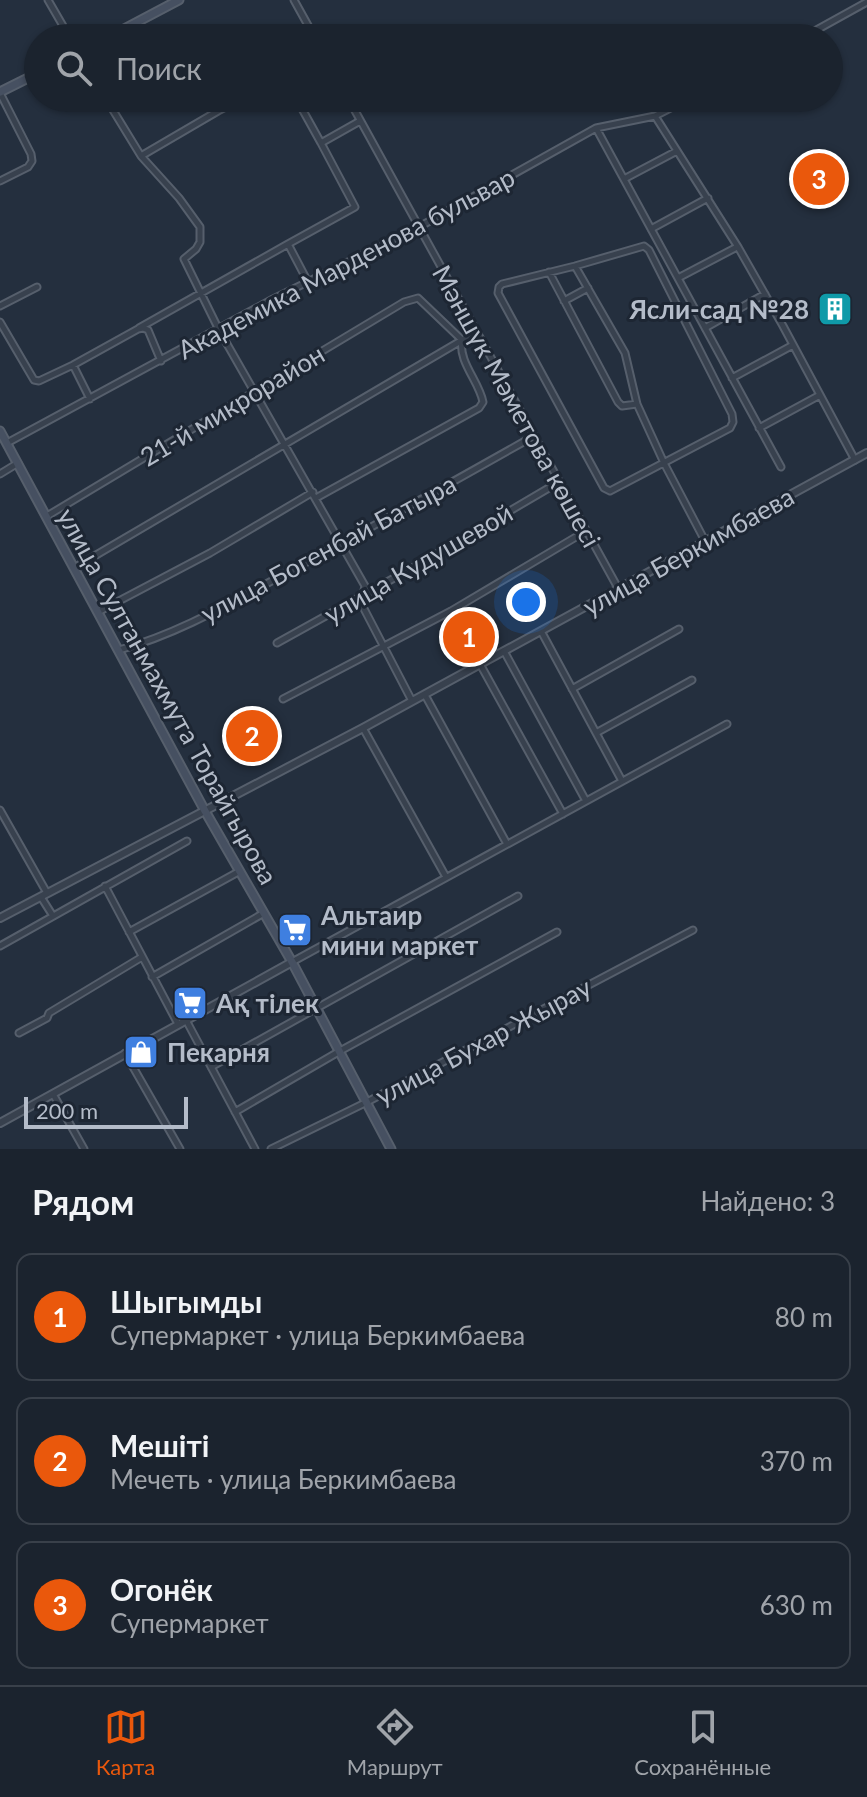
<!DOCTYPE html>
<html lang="ru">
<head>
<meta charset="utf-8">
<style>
	:root { --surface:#1b232e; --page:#282f3a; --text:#f1f3f6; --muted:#a0a4aa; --line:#39404a; --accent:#ea580c }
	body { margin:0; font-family:Lato,sans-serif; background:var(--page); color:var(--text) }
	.scale { position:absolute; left:24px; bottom:20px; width:164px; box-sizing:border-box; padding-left:8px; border:4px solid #b4bcc9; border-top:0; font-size:22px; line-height:28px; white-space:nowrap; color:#b4bcc9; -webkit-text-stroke:6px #1d2633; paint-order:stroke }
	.you { position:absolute; left:526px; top:602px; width:28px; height:28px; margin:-20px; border:6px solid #fff; border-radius:50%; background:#1a73e8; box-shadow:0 0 0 12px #1a73e833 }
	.badge { display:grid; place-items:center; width:52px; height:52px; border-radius:50%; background:var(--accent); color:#fff; font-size:26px; font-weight:700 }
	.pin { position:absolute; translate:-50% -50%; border:4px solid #fff; box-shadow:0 2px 8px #0006 }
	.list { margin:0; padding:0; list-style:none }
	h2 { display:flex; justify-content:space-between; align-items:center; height:104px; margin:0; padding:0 32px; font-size:34px }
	h2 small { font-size:26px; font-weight:400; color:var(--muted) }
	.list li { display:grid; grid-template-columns:52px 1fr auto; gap:24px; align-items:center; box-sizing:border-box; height:128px; margin:0 16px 16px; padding:0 16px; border:2px solid var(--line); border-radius:16px }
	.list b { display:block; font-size:30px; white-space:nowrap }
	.list p { margin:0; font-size:26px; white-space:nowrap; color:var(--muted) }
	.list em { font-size:26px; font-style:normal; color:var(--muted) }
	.icon { flex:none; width:44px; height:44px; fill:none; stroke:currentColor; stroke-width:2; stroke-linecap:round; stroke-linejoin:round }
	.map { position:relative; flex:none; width:867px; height:1149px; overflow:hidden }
	.search { position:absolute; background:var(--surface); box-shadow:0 2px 6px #0004; left:24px; right:24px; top:24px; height:88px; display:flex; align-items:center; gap:20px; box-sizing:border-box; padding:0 28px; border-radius:44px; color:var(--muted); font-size:30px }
	.sheet { height:536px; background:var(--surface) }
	nav { display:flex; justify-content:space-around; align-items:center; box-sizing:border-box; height:112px; border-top:2px solid var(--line); background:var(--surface); font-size:22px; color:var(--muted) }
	nav a { display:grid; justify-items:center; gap:4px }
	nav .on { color:var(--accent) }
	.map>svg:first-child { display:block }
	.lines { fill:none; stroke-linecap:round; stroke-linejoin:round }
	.minor-casing { stroke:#565f6c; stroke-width:9 }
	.tertiary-casing { stroke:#565f6c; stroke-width:10 }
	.secondary-casing { stroke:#565f6c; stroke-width:11 }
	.minor { stroke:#38414e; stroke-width:5 }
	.tertiary { stroke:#38414e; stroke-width:6 }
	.secondary { stroke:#465061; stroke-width:7 }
	.labels { text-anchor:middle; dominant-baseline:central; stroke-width:6; stroke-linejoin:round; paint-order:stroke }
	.street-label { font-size:26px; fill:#b4bcc9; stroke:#1d2633 }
	.poi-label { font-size:26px; font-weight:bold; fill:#b4bcc9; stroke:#1d2633; text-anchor:start }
</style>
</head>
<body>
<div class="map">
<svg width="867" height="1149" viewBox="0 0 867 1149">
	<rect width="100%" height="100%" fill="#242f3e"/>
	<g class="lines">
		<!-- minor casing -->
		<g class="minor-casing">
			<path id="minor" d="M48,0L70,38
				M294,0L315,38
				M287,38L309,27
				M802,38L867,2
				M0,93L31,154L32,161L28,167L0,181
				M105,98L108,102L116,98
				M210,98L218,111L243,98
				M296,98L321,143L360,121
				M348,98L618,588
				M108,102L141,156L218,111
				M655,116L738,247L783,326L855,460
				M596,128L781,467
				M141,156L179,198L200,227V242L196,249L184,259L219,330L365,586L361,603L412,701
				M624,179L677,151
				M651,229L708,198
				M644,246L649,250L732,414L733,422L730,428L610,491L604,488L498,293L499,287L502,284L575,266Z
				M575,266L625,353L637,404L664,463L705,541
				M549,272L618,402L622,406L637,404
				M678,278L737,247
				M308,282L288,244L355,207L321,143
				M564,301L588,288
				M0,306L37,287
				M0,322L34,380L39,381L73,365L138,329L143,328L148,330L161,361
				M139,328L288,244
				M705,328L765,294
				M73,365L90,399
				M732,378L793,345
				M759,428L820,395
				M7,443L273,299L419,227L596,128L655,116L690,98
				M0,474L18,463
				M47,516L404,302L418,298L462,340C458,362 479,381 483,402L479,408L316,498
				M74,568L476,332
				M98,612L210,553L313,492
				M541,631L622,781
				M277,643L423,562L559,482
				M119,650C175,635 227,605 279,577C364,532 449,484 534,436
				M504,651L586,801
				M480,664L563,814
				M572,689L679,629
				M425,695L507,844
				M283,699L451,611L586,531
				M363,728L446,877
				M596,733L692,680
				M0,810L47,893
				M105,886L178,1024
				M41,897L53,916
				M129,932L240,871
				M0,946L187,841
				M292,962L727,724
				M152,977L264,913
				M186,1020L255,1149
				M19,1033L47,1018L49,1013L142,957
				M125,1053L180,1149
				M211,1067L518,896
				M53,1094L84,1149
				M235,1112L340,1051L557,932
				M271,1149L367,1102L693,930"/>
		</g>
		<!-- tertiary casing -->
		<g class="tertiary-casing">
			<path id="tertiary" d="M0,918L363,728L867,453
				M0,1123L292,962"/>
		</g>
		<!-- secondary casing -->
		<g class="secondary-casing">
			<path id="secondary" d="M107,38L179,0
				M0,92L38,73
				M0,431L205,811L292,962L391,1149"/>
		</g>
		<!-- minor -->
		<use href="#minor" class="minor"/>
		<!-- tertiary -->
		<use href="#tertiary" class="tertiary"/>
		<!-- secondary -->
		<use href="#secondary" class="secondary"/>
	</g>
	<!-- icons -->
	<defs>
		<g id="building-square" transform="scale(1.8)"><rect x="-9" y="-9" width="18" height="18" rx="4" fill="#0f9aa8" stroke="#1d2633"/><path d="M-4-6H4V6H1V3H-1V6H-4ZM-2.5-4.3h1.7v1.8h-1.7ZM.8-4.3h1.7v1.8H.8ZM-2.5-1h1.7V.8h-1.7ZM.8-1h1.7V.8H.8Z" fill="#fff"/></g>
		<g id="supermarket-square" transform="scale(1.8)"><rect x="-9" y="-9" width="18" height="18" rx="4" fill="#3f7fe0" stroke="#1d2633"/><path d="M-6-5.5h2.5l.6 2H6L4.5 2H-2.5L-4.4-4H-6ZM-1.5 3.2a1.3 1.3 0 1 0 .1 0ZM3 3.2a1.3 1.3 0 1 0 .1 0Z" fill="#fff"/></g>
		<g id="shop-square" transform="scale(1.8)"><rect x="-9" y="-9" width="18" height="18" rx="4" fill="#3f7fe0" stroke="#1d2633"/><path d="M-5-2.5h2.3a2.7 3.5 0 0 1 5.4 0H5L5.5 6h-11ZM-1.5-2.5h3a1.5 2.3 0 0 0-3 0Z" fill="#fff"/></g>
	</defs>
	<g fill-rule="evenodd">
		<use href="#building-square" x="835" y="309"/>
		<use href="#supermarket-square" x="295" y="930"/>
		<use href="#supermarket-square" x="190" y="1003"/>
		<use href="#shop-square" x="141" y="1052"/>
	</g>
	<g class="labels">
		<!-- street labels -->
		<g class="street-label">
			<text transform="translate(346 263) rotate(-28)">Академика Марденова бульвар</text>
			<text transform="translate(232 405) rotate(-31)">21-й микрорайон</text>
			<text transform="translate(517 406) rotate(61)">Мәншүк Мәметова көшесі</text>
			<text transform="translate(328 548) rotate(-28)">улица Богенбай Батыра</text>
			<text transform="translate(688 551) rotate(-29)">улица Беркимбаева</text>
			<text transform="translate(418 563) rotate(-30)">улица Кудушевой</text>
			<text transform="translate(168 696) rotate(61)">улица Султанмахмута Торайгырова</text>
			<text transform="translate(483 1041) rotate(-28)">улица Бухар Жырау</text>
		</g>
		<!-- poi labels -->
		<g class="poi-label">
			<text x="809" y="309" text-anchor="end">Ясли-сад №28</text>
			<text x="321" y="915">Альтаир<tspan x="321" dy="30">мини маркет</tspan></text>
			<text x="216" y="1003">Ақ тілек</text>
			<text x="167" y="1052">Пекарня</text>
		</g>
	</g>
</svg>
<div class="scale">200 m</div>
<div class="you"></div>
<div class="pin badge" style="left:469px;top:637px">1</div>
<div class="pin badge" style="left:252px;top:736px">2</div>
<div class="pin badge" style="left:819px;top:179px">3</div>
<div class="search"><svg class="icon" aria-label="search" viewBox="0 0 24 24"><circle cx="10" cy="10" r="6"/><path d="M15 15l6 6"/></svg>Поиск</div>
</div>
<section class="sheet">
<h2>Рядом<small>Найдено: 3</small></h2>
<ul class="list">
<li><span class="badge">1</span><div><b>Шыгымды</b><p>Супермаркет · улица Беркимбаева</p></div><em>80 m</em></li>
<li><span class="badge">2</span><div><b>Мешіті</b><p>Мечеть · улица Беркимбаева</p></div><em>370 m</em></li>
<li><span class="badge">3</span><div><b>Огонёк</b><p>Супермаркет</p></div><em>630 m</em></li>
</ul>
</section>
<nav>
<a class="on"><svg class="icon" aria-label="map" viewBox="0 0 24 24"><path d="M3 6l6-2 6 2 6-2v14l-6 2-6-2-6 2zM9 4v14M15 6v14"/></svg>Карта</a>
<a><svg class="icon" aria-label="directions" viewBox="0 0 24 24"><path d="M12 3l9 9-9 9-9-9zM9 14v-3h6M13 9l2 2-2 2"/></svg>Маршрут</a>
<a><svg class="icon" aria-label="saved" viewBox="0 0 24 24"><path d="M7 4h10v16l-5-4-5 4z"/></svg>Сохранённые</a>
</nav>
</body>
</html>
